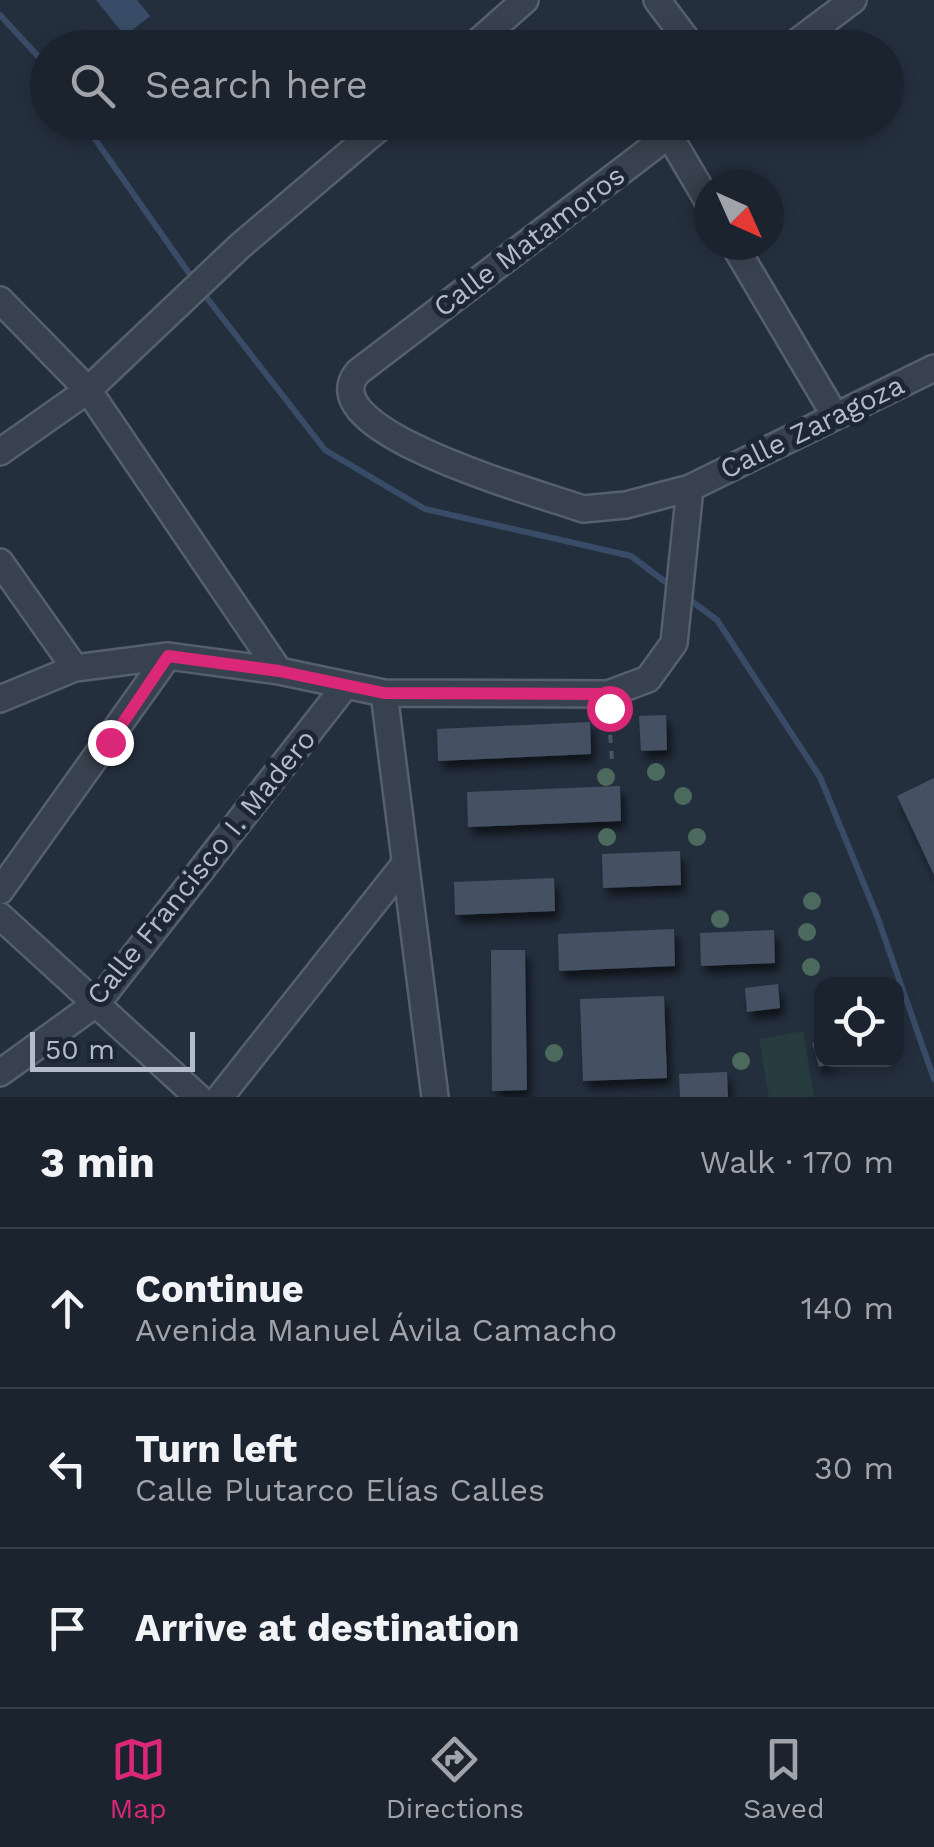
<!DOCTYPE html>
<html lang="en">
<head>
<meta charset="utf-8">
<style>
	:root { --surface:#1b232e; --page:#242b36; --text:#f1f3f6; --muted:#a0a4aa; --line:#39404a; --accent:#db2777 }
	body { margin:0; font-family:"Work Sans",sans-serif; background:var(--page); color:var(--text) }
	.controls { position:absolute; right:30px; bottom:30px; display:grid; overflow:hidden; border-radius:20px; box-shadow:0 5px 15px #0003 }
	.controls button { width:90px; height:90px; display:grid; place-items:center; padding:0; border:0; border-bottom:2px solid var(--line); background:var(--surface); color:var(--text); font:50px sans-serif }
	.compass { position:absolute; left:694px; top:170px; width:90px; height:90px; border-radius:50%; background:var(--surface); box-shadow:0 5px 15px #0003; rotate:135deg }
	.scale { position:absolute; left:30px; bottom:25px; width:165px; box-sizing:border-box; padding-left:10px; border:5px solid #b4bcc9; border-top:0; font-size:28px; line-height:35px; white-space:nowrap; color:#b4bcc9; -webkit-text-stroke:8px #1d2633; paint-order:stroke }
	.stop { position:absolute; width:30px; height:30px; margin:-22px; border:8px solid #db2777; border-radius:50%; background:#fff }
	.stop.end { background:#db2777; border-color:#fff; box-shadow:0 2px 10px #0008 }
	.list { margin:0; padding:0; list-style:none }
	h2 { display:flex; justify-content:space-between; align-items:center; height:130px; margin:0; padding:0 40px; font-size:42px }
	h2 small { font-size:32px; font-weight:400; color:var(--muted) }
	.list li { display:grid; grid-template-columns:65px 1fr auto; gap:30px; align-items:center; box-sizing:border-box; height:160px; padding:0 40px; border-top:2px solid var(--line) }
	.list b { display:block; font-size:38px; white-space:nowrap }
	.list p { margin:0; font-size:32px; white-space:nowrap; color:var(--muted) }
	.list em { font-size:32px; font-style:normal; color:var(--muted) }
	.icon { flex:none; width:55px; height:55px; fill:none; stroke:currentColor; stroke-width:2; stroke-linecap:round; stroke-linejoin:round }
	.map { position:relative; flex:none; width:934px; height:1097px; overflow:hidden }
	.search { position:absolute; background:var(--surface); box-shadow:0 5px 15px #0003; left:30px; right:30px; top:30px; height:110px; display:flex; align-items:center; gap:25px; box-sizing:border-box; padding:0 35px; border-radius:55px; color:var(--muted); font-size:38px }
	.sheet { height:610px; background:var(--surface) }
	nav { display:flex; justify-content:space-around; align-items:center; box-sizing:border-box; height:140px; border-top:2px solid var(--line); background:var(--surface); font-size:28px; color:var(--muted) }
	nav a { display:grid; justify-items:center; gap:5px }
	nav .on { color:var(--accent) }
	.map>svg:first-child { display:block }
	.green { fill:#263c3f }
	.water { fill:#394c67 }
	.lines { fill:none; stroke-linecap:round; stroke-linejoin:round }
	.stream { stroke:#394c67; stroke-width:6 }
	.building { fill:#455162; filter:url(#shadow) }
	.street-casing { stroke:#565f6c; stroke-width:30 }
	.path { stroke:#44595c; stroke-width:4; stroke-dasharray:8 8; stroke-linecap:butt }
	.street { stroke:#38414e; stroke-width:25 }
	.tree { fill:#4b6a5d }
	.route { stroke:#db2777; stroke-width:12 }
	.labels { text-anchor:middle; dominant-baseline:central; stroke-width:10; stroke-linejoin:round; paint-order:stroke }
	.street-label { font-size:28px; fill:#b4bcc9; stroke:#1d2633 }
</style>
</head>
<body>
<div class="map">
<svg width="934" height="1097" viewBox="0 0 934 1097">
	<defs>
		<filter id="shadow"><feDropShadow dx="4.5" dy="8" stdDeviation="5" flood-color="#0009"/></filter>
	</defs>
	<rect width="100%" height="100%" fill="#242f3e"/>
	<!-- green -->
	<path class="green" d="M803,1031L814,1097H769L759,1039Z"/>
	<!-- water -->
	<path class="water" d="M96,0H137L150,16L125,36Z"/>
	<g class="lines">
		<!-- stream -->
		<path class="stream" d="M0,15L48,67
			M83,122L193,279
			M200,289L325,450L425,509L631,556L672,587
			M686,597L717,620L820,777L877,916L934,1079"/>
	</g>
	<!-- building -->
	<path class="building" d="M666,715L667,750L641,751L639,716Z
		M590,722L591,754L438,761L437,729Z
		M934,778V875L897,796Z
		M620,786L621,821L468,827L467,792Z
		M680,851L681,885L603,888L602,854Z
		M554,878L555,911L455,915L454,882Z
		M674,929L675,966L559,971L558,934Z
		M774,930L775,963L701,966L700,933Z
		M491,950H525L527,1090L492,1091Z
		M778,984L780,1008L747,1012L745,988Z
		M664,996L667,1078L583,1081L580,999Z
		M822,1040V1060L843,1061L819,1067L812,1043Z
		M727,1072L728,1097H680L679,1074Z"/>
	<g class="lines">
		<!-- street casing -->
		<g class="street-casing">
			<path id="street" d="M657,0L693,48
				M471,48L525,0
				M789,48L853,0
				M686,122L358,372C306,432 549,496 583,509L626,505L690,488L934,368
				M669,135L709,203
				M734,245L834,414
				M0,300L88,390L279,671
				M0,452L88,390L240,246L386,122
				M0,562L75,668
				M384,693L435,1097
				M0,699L75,668L168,656L279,671L384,693L608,694L648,679L674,643L690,488
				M0,891L168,656
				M0,916L198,1097
				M0,1073L98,1002L345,686
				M220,1097L404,865"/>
		</g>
		<!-- path -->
		<path class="path" d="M609,719L612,760"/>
		<!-- street -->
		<use href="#street" class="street"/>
	</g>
	<!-- trees -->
	<g class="tree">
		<circle cx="656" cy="772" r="9"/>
		<circle cx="606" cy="777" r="9"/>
		<circle cx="683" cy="796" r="9"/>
		<circle cx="607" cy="837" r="9"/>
		<circle cx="697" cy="837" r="9"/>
		<circle cx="812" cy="901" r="9"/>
		<circle cx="720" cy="919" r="9"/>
		<circle cx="807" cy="932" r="9"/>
		<circle cx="811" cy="967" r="9"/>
		<circle cx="554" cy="1053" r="9"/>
		<circle cx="741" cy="1061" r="9"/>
	</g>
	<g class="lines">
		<!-- route -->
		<path class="route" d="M110,742L168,656L279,671L384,693L608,694L609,708"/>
	</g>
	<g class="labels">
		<!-- street labels -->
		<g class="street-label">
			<text transform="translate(529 241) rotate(-37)">Calle Matamoros</text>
			<text transform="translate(812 427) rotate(-26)">Calle Zaragoza</text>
			<text transform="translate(201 867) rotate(-51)">Calle Francisco I. Madero</text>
		</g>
	</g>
</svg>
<div class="controls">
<button><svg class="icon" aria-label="locate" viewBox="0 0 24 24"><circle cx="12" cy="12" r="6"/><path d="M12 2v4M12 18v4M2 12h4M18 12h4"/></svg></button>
</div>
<svg class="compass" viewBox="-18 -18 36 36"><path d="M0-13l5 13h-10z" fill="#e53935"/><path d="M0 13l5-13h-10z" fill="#a0a4aa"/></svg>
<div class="scale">50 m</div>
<div class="stop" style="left:609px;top:708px"></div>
<div class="stop end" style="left:110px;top:742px"></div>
<div class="search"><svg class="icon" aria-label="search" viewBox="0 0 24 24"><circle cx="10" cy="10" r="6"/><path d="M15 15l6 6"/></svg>Search here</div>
</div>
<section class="sheet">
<h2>3 min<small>Walk · 170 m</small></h2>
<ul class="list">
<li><svg class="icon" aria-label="ahead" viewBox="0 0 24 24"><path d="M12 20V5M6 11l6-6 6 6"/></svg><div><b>Continue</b><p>Avenida Manuel Ávila Camacho</p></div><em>140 m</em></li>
<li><svg class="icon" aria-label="left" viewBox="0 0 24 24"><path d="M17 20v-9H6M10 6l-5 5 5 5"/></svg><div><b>Turn left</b><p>Calle Plutarco Elías Calles</p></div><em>30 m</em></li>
<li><svg class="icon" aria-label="arrive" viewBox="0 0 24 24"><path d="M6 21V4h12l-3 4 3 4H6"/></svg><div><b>Arrive at destination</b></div></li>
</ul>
</section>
<nav>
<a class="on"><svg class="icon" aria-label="map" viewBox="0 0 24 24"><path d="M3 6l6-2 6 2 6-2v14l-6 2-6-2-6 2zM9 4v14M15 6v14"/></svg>Map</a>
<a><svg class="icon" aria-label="directions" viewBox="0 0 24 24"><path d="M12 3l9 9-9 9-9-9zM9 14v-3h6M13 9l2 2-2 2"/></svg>Directions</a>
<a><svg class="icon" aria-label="saved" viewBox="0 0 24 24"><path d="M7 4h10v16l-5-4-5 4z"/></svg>Saved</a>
</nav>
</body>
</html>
